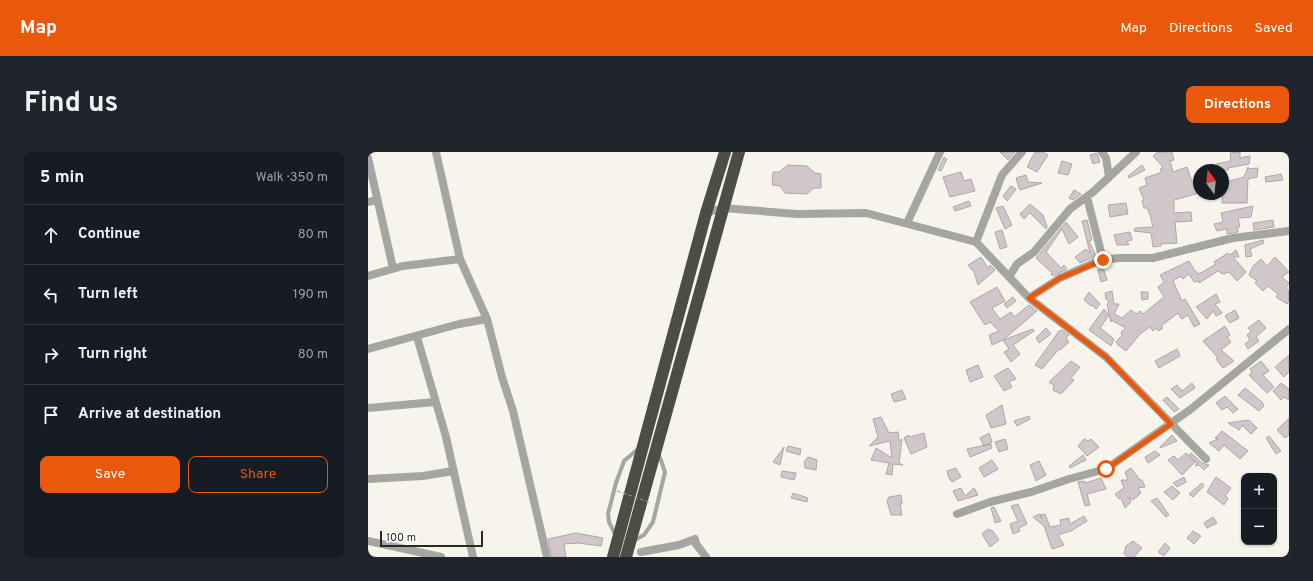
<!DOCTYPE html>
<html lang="en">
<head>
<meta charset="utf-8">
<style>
	:root { --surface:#171b24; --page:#20242c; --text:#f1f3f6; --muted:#9ea1a6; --line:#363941; --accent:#ea580c }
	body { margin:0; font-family:Overpass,sans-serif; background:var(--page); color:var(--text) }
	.controls { position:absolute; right:12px; bottom:12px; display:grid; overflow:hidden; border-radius:8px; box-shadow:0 1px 3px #0004 }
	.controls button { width:36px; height:36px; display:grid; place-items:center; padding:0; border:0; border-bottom:1px solid var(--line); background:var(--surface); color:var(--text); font:20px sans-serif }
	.compass { position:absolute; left:825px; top:12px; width:36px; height:36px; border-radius:50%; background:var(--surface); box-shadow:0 1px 3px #0004; rotate:345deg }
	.scale { position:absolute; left:12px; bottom:10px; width:103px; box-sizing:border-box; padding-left:4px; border:2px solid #292825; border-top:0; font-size:11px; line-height:14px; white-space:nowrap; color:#292825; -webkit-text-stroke:3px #fff; paint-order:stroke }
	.stop { position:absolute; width:12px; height:12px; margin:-9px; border:3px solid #ea580c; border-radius:50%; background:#fff }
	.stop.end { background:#ea580c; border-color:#fff; box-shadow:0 1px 4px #0008 }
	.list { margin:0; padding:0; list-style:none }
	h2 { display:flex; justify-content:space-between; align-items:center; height:52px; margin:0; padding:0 16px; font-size:17px }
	h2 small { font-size:13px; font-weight:400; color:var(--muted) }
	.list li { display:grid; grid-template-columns:26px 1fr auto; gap:12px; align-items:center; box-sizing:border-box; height:60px; padding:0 16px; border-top:1px solid var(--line) }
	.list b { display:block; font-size:15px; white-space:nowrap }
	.list em { font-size:13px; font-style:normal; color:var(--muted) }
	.actions { display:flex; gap:8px; padding:12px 16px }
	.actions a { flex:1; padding:9px 0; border:1px solid var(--accent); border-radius:8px; text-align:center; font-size:14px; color:var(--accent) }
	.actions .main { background:var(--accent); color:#fff }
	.icon { flex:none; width:22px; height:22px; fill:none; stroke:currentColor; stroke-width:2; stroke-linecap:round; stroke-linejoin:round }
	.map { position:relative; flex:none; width:921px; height:405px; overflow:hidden; border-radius:8px }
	header { display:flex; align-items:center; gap:24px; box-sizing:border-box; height:56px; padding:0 20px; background:var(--accent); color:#fff }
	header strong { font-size:19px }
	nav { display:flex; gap:22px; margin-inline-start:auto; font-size:14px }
	.intro { display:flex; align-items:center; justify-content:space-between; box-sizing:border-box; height:96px; padding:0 24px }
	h1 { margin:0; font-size:28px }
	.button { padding:10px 18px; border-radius:8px; background:var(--accent); color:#fff; font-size:14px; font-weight:700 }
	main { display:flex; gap:24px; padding:0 24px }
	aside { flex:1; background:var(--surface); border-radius:8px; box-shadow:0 1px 3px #0004 }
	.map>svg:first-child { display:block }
	.building { fill:#d1c7cb; stroke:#afa5a9 }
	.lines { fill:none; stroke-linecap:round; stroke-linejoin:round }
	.lane { stroke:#a5a5a1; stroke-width:4 }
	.street { stroke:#a5a5a1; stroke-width:8 }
	.highway { stroke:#4c4d45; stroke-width:12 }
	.path-bridge { stroke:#9e9c95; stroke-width:1; stroke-dasharray:4 2; stroke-linecap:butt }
	.route { stroke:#ea580c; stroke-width:5 }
</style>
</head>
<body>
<header>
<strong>Map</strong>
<nav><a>Map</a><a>Directions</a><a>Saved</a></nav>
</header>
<div class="intro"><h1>Find us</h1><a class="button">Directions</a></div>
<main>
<aside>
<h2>5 min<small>Walk · 350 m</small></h2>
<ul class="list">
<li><svg class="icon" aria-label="ahead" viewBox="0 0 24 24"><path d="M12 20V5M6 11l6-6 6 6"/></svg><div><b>Continue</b></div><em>80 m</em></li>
<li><svg class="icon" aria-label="left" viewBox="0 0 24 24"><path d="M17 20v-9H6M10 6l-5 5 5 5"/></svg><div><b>Turn left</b></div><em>190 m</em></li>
<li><svg class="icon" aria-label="right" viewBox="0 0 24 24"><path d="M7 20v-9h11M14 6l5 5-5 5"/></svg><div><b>Turn right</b></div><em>80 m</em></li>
<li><svg class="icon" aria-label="arrive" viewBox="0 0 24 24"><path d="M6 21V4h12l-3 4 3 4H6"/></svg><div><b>Arrive at destination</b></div></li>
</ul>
<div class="actions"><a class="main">Save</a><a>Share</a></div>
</aside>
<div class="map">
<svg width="921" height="405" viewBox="0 0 921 405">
	<rect width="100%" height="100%" fill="#f7f5eb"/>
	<!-- building -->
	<path class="building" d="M632,0H647L640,8Z
		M667,0H675L680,3L669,20L659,15Z
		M790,0H804L806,8L802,9L805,20L819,15L824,30L831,26V41L806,48V61L823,60L824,69L807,70L809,91L793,92V94L785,95L783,81L766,79L767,76L785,75L782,63L779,56H776L774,49L776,48L771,36L779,33L777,26L794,20L792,17L795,15L785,4Z
		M872,0V6L882,4L881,12L860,16L861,18H850L848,12L863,9L862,1Z
		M729,1L732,10L725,12L722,3Z
		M576,5L579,7L573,19L570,18Z
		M694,9L704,12L700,23L690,21Z
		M420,13L439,14L447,21L453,22V36H446L439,42L417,41L412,34L404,33L405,20H411Z
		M774,13L777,18L761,26L760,24Z
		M880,15L881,17L890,16L889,25L880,27L879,51H854L855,31L876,25Z
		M593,20L596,29L603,27L607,39L582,45L575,25Z
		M913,22L915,28L898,30L897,25Z
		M658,23L660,30L674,31L652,38L648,26Z
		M643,34L648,37L639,49L635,44Z
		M706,38L713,42L705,48L701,46Z
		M601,49L603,54L587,59L585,55Z
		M758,51L760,62L742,65L740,53Z
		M662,52L675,63L679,75L678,77L662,61L656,67L652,62Z
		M635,54L644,73L637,77L628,56Z
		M885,54L883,65L870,66L872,75H869L870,80L859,82V77L849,79L846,72L855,70L853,61Z
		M719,68L724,88L721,89L728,104L712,111L707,105L718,97L722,101L714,69Z
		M905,68L906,75L886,78L885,71Z
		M698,70L710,85L701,92L694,77L678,100L693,116L696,113L699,117L685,124L683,122L684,121L668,106Z
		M634,78L639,95L632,97L627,80Z
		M762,80L764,88L759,89L761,93H749L746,83Z
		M895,88L896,91L882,97L884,104L878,105L877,93Z
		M868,98L871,105H865L878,120L869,129L861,120L855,122L850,119L831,131L830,129L826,130L821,122L815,127L813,124L805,129L814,149L817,147L832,172L826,175L820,163L814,167L810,161L793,174L795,176L790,179L788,176L785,179L782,175L772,182L758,199L750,193L748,190L754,183L753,180L758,176L743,168V170L739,152L741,150L738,147L737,141L744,139L746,152H751L746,162L754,166L763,158L768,162L772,159L775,162L796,145L790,135L796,130L792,123L821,109L827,119L831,122L848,112L846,110L860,101L862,103Z
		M613,105L620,116L622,113L627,118L610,133L605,117L604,118L600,113Z
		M907,105L921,120L914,125L921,131L918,136L921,139V149L919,152L908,145L910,142L900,134L895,139L887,131L889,129L881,123L885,114L893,107L899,114Z
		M735,116L739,128L733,130L730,118Z
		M629,135L637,149L624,156L632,167L643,160L646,165L661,153L669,159L635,188L665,177L666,179L645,193L652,202L643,210L636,200L641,197L635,188L624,193L621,183L631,179L622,170L617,173L602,150Z
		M721,140L732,152L728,157L725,153L723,154L716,148Z
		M773,140H780V147L774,148Z
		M848,142L852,150L847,152L854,161L848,164L845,159L839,167L828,155Z
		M645,145L648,149L639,156L636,152Z
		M736,157L741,163L732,176L746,187L743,194L721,178Z
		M867,158L871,166L862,171L857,164Z
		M891,168L898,176L888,185L891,189L880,197L877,192L882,188L879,183L883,179L880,176Z
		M857,174L862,183L859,185L863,190L853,198L866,209L855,216L848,207L850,206L835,189Z
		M678,176L683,182L671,191L668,186Z
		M694,178L701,183L698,186L701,190L692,198L691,197L674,217L667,213L691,179Z
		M809,197L812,204L791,216L787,209Z
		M921,203V220L916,225L907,215Z
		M703,209L712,215L703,226L706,228L693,242L685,238L686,233L681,230Z
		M893,209L901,219L895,223L906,235L899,241L881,223L884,221L882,217Z
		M610,213L615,225L602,230L598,218Z
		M640,216L648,227L641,230L644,235L636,239L626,224Z
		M824,231L827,236L812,246L803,237L809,233L814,239Z
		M913,231L921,237V248L916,245L913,248L905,239Z
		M877,236L894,250L896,254L891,259L870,243Z
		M534,238L538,247L526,250L523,242Z
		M857,244L870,257L865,261L859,255L854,258L848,251Z
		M799,245L811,257L806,260L795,248Z
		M634,253L638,272L623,276L618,263Z
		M661,264L662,267L649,274L646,269Z
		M513,265L521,281L530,280L531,289L534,287L531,311L535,313L525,312L524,323L518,322L521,311L503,308L508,296L524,306L522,289L501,294L510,285L505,267Z
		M921,266V283L917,286L909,278Z
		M881,268L889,276L883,282L874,273L871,278L860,271Z
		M854,279L880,299L872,307L856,293L851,299L841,291L850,287L847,286Z
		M556,281L559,295L543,302L536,286L541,283L542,285Z
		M621,281L624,290L616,294L612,286Z
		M804,283L809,289L792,296V295Z
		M901,284L913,299L908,302L898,286Z
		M637,287L640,297L631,300L627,290Z
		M716,287L720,289L723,287L731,295L719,304L710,294Z
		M623,292L624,296L602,305L599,297Z
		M420,294L433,297L432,303L418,299Z
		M416,295L412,313L405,310Z
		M787,299L792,303L780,311L777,305Z
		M818,301L827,310L814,323L800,308L806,304L810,308Z
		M823,301L834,311L841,313L836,318L831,313L827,314L829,311L821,304Z
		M715,303L718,308L702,316L701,314Z
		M440,305L449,308L448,318L437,316L436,310Z
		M624,308L630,317L616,325L611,316Z
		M671,309L678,323L668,329L662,313Z
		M588,316L593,325L584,330L581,326L579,319Z
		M763,316L772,328H774L777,335L770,336L773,341L765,348L761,345L763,350L757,356L753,346L751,347L747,342L756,336L753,328H760L757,320Z
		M414,319L428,321L426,328L413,325Z
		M816,325L818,330L809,335L805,331Z
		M848,325L863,336L857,344L860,346L856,353L839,340Z
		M733,326L738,337L719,342L722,353L717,354L710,330L716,329L717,331Z
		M834,331L836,334L825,345L821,342Z
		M804,334L812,341L805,348L796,340Z
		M593,336L597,344L606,336L610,343L590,349L585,339Z
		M425,341L440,346L439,350L423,346Z
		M533,343L534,352H532L534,363H523L519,349L521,345Z
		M789,346L801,363L798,365L783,349Z
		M650,352L659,372L651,376L652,379L645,382L642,372L650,369L643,354Z
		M626,355L633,369L627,371L623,356Z
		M672,362L674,367L672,363L677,362L682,375L693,373L692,368L701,366L702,372L716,364L719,369L703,379L690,383L696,393L684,397L676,374L665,365Z
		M845,365L849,371L839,376L836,371Z
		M620,377L625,379L631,388L622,395L614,382Z
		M825,379L833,384L826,392L819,386Z
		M208,381L235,386L233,394L210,391L196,392L198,405H184L180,387Z
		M765,389L774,396L766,405H760L756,402L758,394Z
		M797,391L802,396L796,404L790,400Z"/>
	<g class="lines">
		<!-- lane -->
		<path class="lane" d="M248,384L241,370L240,362L248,331L256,309L270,297
			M265,389L276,383L285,370L297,320L290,300"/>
		<!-- street -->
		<path class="street" d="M68,0L92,107L119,167L134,225L145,259L179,405
			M734,0L738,6L741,25
			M0,6L25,116
			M719,45L735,108
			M0,50L9,48
			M338,61L355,56L429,62L498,61L608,90L661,146L738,205L838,307
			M539,71L572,0
			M608,90L634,23L654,0
			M0,124L35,114L92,107
			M641,125L649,112L666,100L702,57L725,40L768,0
			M661,146L692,126L733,108L751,106H785L865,86L921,79
			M49,185L78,285L105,405
			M0,197L91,172L119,167
			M0,256L67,250
			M0,327L55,324L85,319
			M589,362L622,350L663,340L701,327L738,317L823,257L921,177
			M0,389L73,405
			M273,400L311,393L327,387L328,392L338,405"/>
		<!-- highway -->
		<path class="highway" d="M245,405L338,61L357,0
			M258,405L371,0"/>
		<!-- path-bridge -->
		<path class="path-bridge" d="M249,339L281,350"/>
	</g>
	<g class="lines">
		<!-- route -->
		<path class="route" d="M735,108L692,126L661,146L738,205L803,272L738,317"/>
	</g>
</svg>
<div class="controls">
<button>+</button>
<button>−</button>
</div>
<svg class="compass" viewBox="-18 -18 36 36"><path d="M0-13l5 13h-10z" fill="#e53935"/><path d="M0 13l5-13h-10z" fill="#9ea1a6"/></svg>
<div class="scale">100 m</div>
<div class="stop" style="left:738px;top:317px"></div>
<div class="stop end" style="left:735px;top:108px"></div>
</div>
</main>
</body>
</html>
